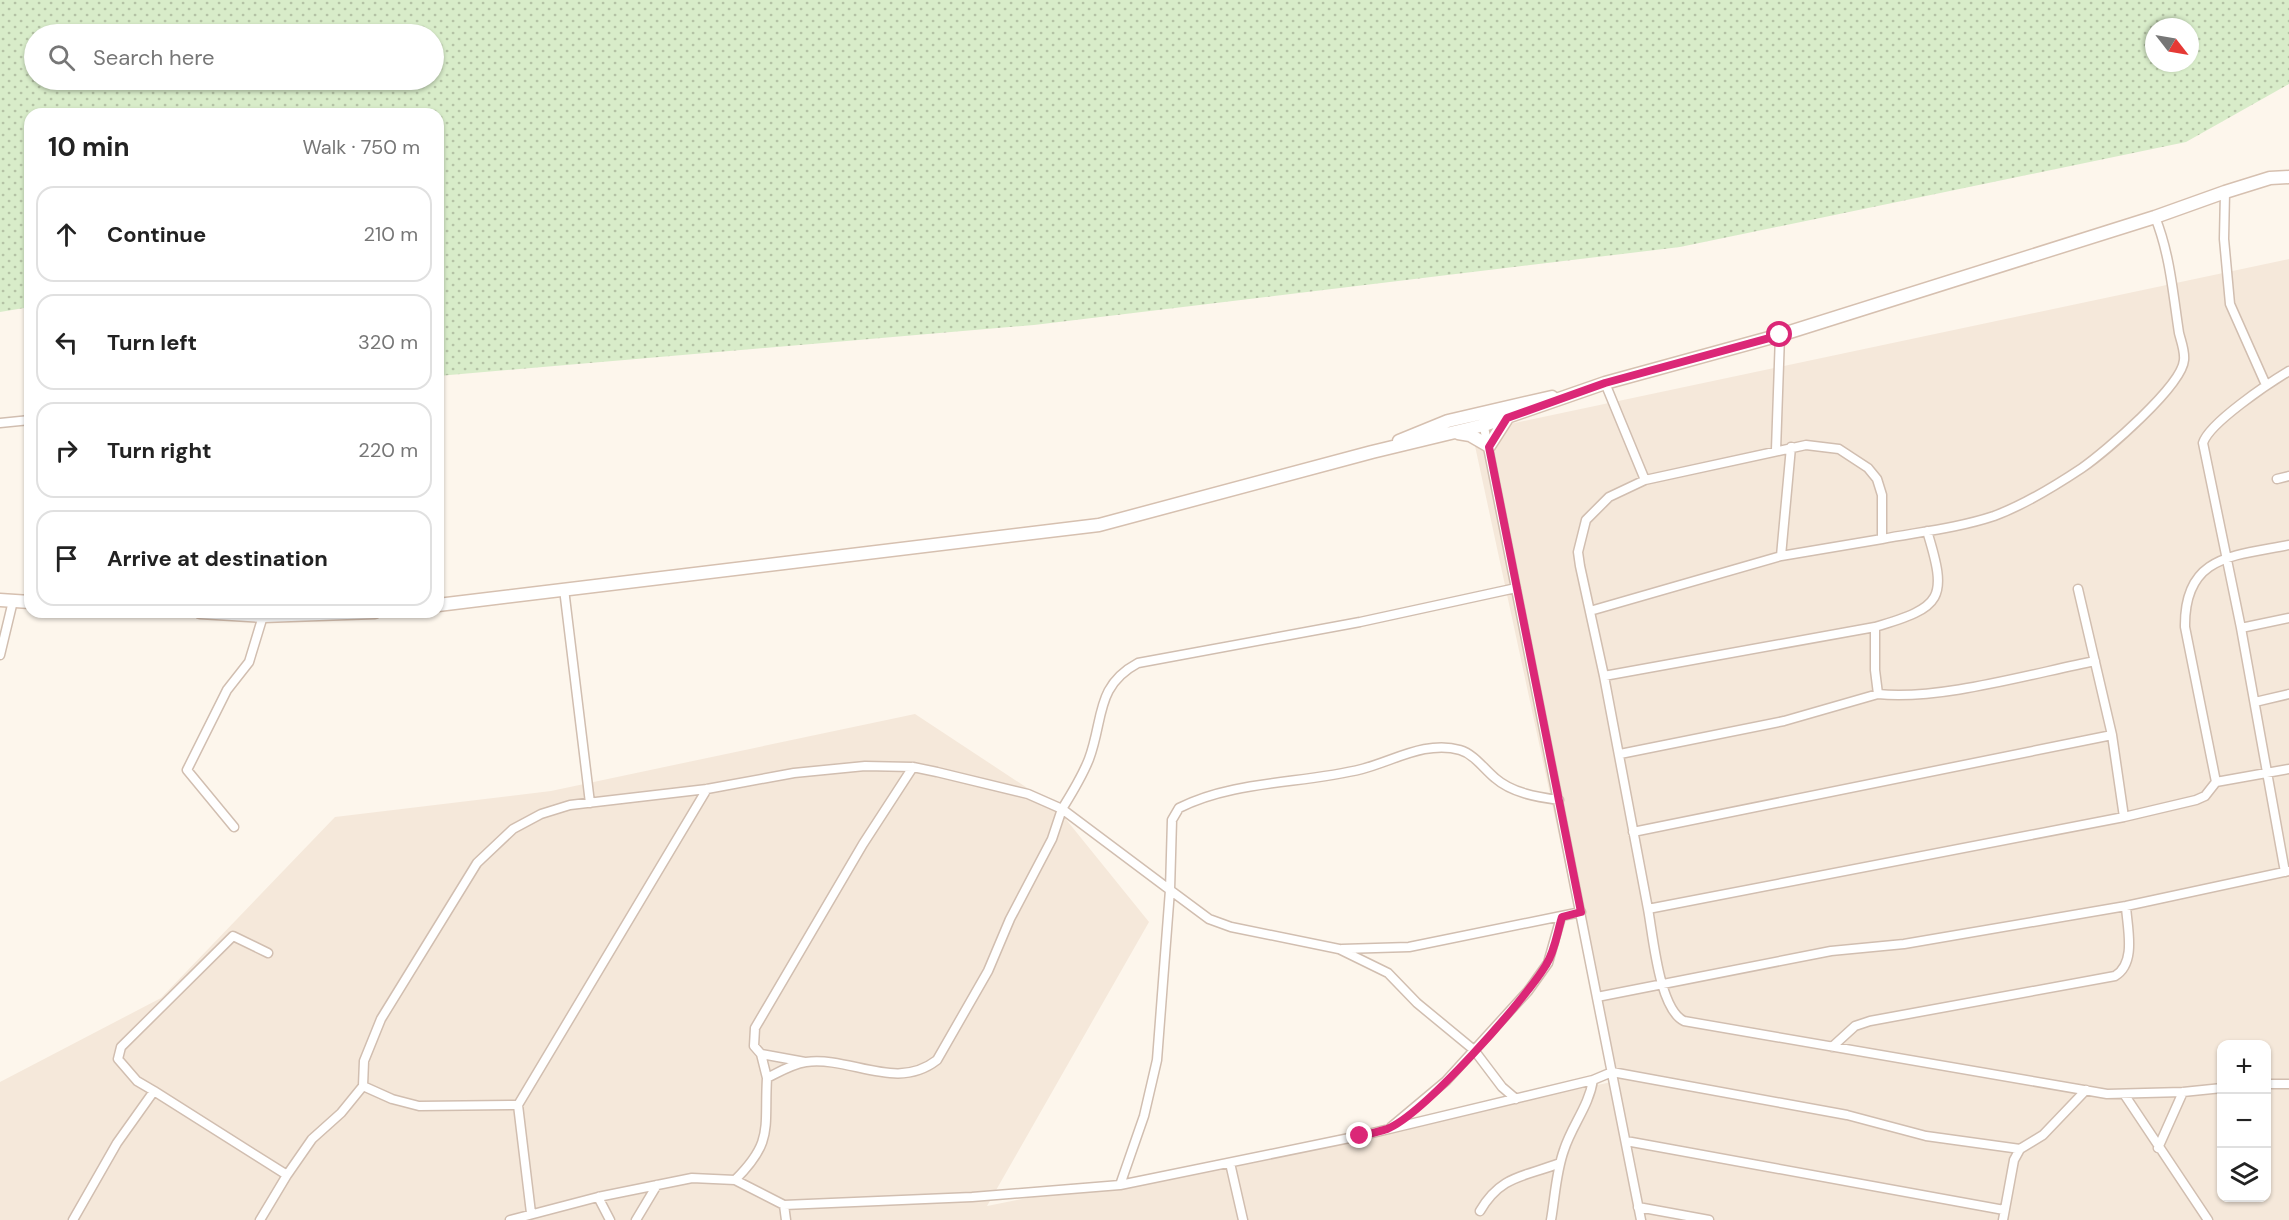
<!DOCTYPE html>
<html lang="en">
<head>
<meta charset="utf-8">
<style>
	:root { --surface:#fff; --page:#f2f2f2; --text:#222; --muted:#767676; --line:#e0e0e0 }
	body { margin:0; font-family:"DM Sans",sans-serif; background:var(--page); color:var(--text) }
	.controls { position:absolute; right:18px; bottom:18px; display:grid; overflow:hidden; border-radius:12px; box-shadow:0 2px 4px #0004 }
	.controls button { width:54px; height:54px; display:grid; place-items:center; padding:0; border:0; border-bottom:2px solid var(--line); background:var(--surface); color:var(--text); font:30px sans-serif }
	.compass { position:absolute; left:2145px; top:18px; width:54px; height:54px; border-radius:50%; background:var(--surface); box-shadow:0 2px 4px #0004; rotate:121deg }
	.stop { position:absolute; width:18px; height:18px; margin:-14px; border:4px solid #db2777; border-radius:50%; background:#fff }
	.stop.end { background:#db2777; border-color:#fff; box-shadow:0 2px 6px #0008 }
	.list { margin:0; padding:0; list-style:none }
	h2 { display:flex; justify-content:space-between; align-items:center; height:78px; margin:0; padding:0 24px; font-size:26px }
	h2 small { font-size:20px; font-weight:400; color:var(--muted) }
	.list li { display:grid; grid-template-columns:39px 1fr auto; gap:18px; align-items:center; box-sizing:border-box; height:96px; margin:0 12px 12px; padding:0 12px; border:2px solid var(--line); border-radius:18px }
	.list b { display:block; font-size:22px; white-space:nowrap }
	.list em { font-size:20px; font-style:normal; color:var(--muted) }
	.icon { flex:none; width:33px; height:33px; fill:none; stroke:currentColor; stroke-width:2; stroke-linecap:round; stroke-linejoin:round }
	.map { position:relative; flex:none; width:2289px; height:1220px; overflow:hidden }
	.search { position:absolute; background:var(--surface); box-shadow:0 2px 4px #0004; left:24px; top:24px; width:420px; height:66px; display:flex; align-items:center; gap:15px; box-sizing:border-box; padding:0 21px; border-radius:33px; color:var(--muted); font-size:22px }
	.panel { position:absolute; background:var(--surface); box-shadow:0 2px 4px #0004; left:24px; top:108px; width:420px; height:510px; border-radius:18px }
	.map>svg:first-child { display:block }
	.residential { fill:#f5e8da; fill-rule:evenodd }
	.grass { fill:url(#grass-dots); fill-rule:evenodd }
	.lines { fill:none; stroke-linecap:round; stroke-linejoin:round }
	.street-casing { stroke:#d1beb0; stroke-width:11 }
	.secondary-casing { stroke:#d6c0b0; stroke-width:15 }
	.street { stroke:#fff; stroke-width:8 }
	.secondary { stroke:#fff; stroke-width:12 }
	.route { stroke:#db2777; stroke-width:8 }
</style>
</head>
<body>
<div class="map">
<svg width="2289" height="1220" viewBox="0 0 2289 1220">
	<defs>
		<pattern id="grass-dots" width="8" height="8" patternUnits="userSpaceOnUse" patternTransform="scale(1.5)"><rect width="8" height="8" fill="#d8ecc9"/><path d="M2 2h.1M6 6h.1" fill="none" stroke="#b4c2a5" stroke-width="1.8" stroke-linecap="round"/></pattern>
	</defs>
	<rect width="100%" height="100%" fill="#fdf6ec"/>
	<!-- residential -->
	<path class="residential" d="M2289,259V1220H0V1082L161,998L335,817L551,791L915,714L1056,807L1149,922L987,1206L1612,1082L1472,432ZM2222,1044H2266V1198H2222Z"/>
	<!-- grass -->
	<path class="grass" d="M0,0H2289V84L2186,142L1680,247L1034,325L438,376V114H30V307L0,312ZM2154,27H2190V63H2154ZM34,34H434V80H34Z"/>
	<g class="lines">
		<!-- street casing -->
		<g class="street-casing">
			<path id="street" d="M2225,192L2224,239L2230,304L2266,385
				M1605,383L1645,480
				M1483,422L1641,1220
				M0,423L30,420
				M1776,450L1780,335
				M2277,479L2289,476
				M2289,545C2233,556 2184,555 2185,627L2216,782L2289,769
				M1781,556L1882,539
				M564,589L590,803
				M2078,589L2112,735
				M1590,611L1781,556L1791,447
				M1875,627C1943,607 1948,599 1927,531
				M2241,628L2203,443C2209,423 2269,383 2289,371
				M0,655L13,601
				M1604,676L1875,627V670L1878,694L1784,721L1620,754
				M1878,694C1938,701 2034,673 2095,661
				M2255,702L2289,694
				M2216,782L2205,796L2196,800L2124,817L1648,909C1653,935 1659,1009 1684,1021L2107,1094L2183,1092L2222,1088
				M234,827L187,770L227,690L249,662L263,616
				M1633,832L2112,735L2124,817
				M2285,872L2241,628L2289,618
				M1648,909L1604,676L1580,566L1578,552L1586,520L1609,497L1645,480L1806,445L1839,449L1868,468L1877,479L1882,495V539C1919,532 1958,528 1994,516C2024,505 2055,486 2082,468C2105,452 2182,386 2184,360C2185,351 2181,341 2179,333C2173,294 2170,254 2155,217
				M1342,949L1409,947L1581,912
				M1597,997L1831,951L1904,944L2126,906L2289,871
				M1832,1047L1855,1026L1870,1021L2115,976C2137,963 2127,927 2126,906
				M761,1054L805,1062
				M767,1078L761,1054L754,1046L755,1028L863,844L913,767
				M2266,1084H2289
				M363,1086L392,1099L419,1106L518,1105L707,789
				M154,1091L137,1081L118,1059L121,1047L233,936L268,953
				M2124,1094L2208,1220
				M1516,1099L1502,1087L1474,1050L1417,1003L1388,973L1339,949L1231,927L1209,919L1170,890L1172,820L1179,808C1234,780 1303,784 1362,769C1393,761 1427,740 1460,750C1474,754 1484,769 1495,778C1512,793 1537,797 1559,800
				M518,1105L531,1213
				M1391,1127L1446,1081L1528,991L1548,963L1561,917
				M1626,1141L2004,1210
				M2158,1148L2183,1092
				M1230,1163L1243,1220
				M287,1175L312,1139L341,1113L363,1086L364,1061L381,1019L477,863L513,829L541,814L570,805L707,789L794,773L865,766L913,767L937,772L1028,794L1062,809L1052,839L1010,919L988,971L937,1060C896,1092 851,1056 806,1062C792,1064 779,1072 767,1078C764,1129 774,1141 735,1180
				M1120,1185L1144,1116L1157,1060L1170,890L1062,809C1072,793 1082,777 1089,759C1104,719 1095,686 1138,663L1360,622L1516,588
				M598,1197L610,1220
				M784,1205L786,1220
				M1638,1207L1709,1220
				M1480,1211C1501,1175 1524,1177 1560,1163
				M73,1220L117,1143L154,1091L287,1175L260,1220
				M510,1220L598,1197L692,1178L735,1180L784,1205L972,1197L1120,1185L1364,1135L1593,1080L1612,1072L1847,1115L1926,1136L2020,1149
				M636,1220L657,1185
				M1551,1220C1555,1197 1556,1172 1564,1150C1572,1125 1589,1106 1593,1080
				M2003,1220L2014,1160L2020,1149L2043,1135L2086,1090"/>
		</g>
		<!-- secondary casing -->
		<g class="secondary-casing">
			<path id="secondary" d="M1458,433L1470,435L1489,446L1507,418
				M1399,441L1448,421L1552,397
				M0,600L30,602
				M438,605L1099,525L1372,452L1484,425L1605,383L1780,335L2155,217L2225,192L2270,178L2289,177
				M200,612L263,616L375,612"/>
		</g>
		<!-- street -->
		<use href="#street" class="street"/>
		<!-- secondary -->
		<use href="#secondary" class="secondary"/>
	</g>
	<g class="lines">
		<!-- route -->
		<path class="route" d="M1360,1136C1368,1134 1378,1132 1387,1129C1424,1114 1524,1001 1546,965C1555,951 1557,933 1562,917L1581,912L1489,447L1507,418L1605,383L1780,335"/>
	</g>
</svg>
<div class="controls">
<button>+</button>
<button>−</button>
<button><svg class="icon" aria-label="layers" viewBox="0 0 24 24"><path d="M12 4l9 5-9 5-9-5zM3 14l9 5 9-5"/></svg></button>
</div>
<svg class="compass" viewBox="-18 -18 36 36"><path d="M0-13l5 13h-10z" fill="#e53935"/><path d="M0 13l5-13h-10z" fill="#767676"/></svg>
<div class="stop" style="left:1780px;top:335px"></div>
<div class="stop end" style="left:1360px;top:1136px"></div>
<div class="search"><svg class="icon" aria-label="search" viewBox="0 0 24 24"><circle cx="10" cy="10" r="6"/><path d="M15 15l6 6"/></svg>Search here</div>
<section class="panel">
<h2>10 min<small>Walk · 750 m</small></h2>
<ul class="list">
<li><svg class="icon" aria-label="ahead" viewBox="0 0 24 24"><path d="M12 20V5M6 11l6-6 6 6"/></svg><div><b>Continue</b></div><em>210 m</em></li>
<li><svg class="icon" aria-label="left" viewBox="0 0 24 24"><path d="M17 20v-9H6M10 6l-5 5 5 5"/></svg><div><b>Turn left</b></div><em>320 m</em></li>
<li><svg class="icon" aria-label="right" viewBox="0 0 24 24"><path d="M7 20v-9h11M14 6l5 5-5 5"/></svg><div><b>Turn right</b></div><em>220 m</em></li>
<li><svg class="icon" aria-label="arrive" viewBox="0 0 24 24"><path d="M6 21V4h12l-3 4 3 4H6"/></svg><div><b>Arrive at destination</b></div></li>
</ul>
</section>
</div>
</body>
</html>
